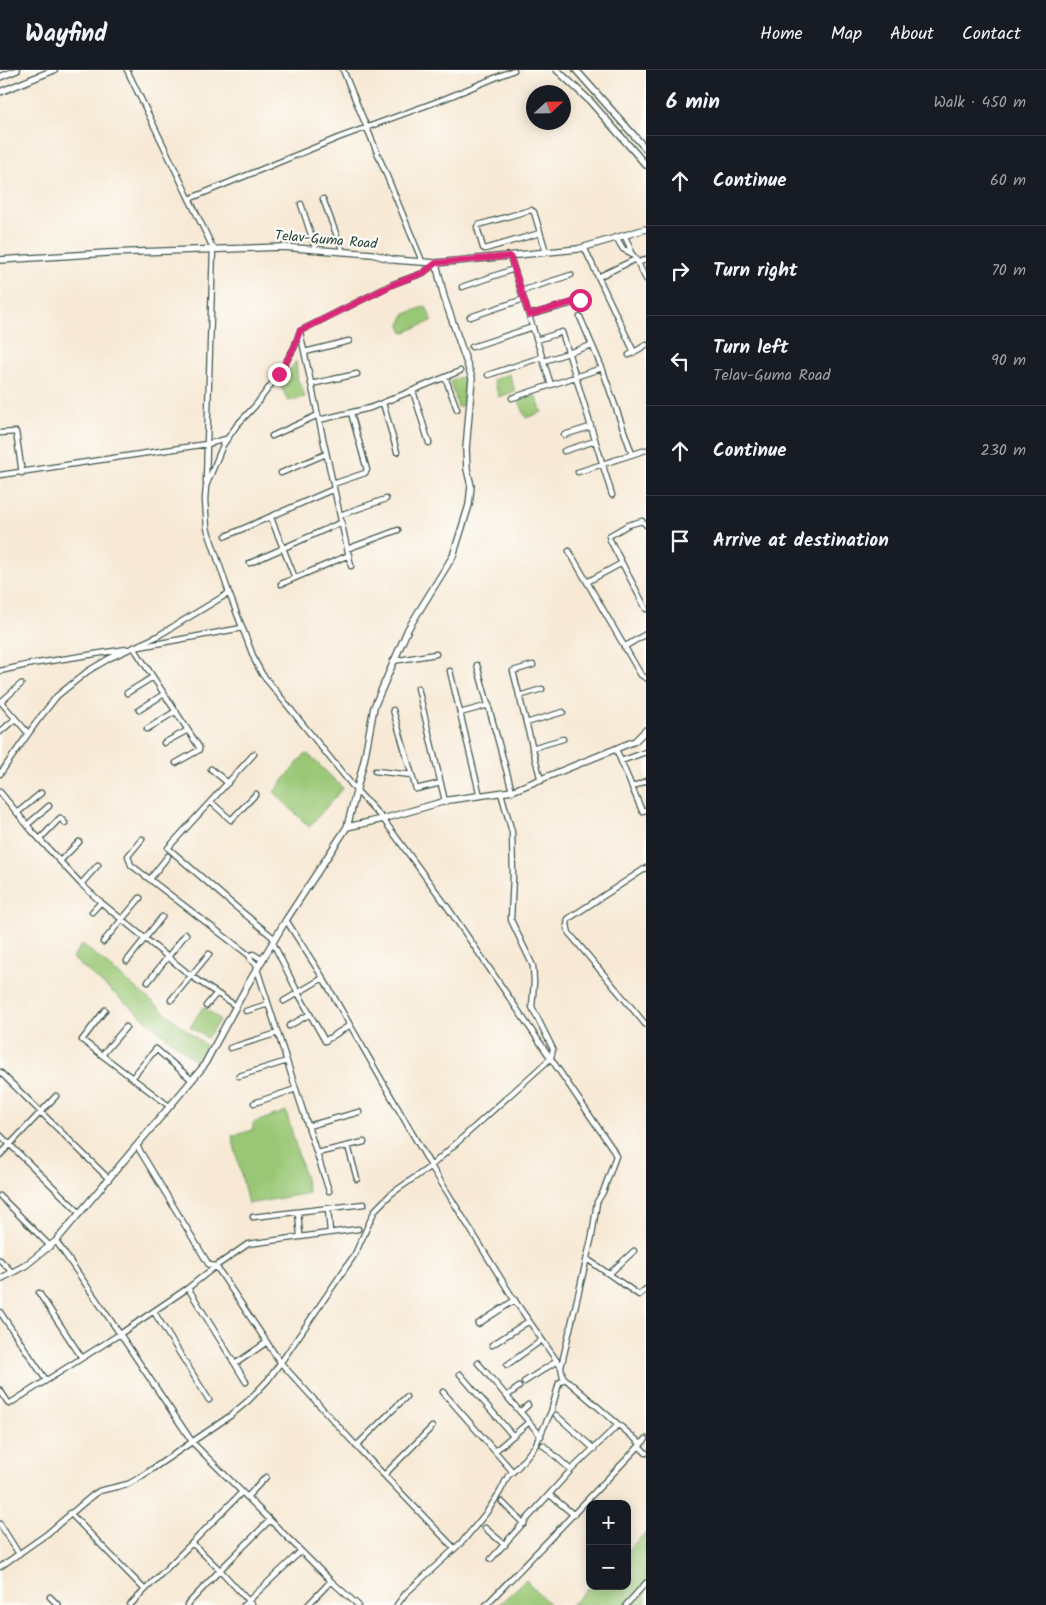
<!DOCTYPE html>
<html lang="en">
<head>
<meta charset="utf-8">
<style>
	:root { --surface:#171b24; --page:#20242c; --text:#f1f3f6; --muted:#9ea1a6; --line:#363941 }
	body { margin:0; font-family:Kalam,sans-serif; background:var(--page); color:var(--text) }
	.controls { position:absolute; right:15px; bottom:15px; display:grid; overflow:hidden; border-radius:10px; box-shadow:0 2px 12px #0003 }
	.controls button { width:45px; height:45px; display:grid; place-items:center; padding:0; border:0; border-bottom:1px solid var(--line); background:var(--surface); color:var(--text); font:25px sans-serif }
	.compass { position:absolute; left:526px; top:15px; width:45px; height:45px; border-radius:50%; background:var(--surface); box-shadow:0 2px 12px #0003; rotate:68deg }
	.stop { position:absolute; width:15px; height:15px; margin:-11px; border:4px solid #db2777; border-radius:50%; background:#fff }
	.stop.end { background:#db2777; border-color:#fff; box-shadow:0 1px 5px #0008 }
	.list { margin:0; padding:0; list-style:none }
	h2 { display:flex; justify-content:space-between; align-items:center; height:65px; margin:0; padding:0 20px; font-size:21px }
	h2 small { font-size:16px; font-weight:400; color:var(--muted) }
	.list li { display:grid; grid-template-columns:32px 1fr auto; gap:15px; align-items:center; box-sizing:border-box; height:90px; padding:0 20px; border-top:1px solid var(--line) }
	.list b { display:block; font-size:19px; white-space:nowrap }
	.list p { margin:0; font-size:16px; white-space:nowrap; color:var(--muted) }
	.list em { font-size:16px; font-style:normal; color:var(--muted) }
	.icon { flex:none; width:28px; height:28px; fill:none; stroke:currentColor; stroke-width:2; stroke-linecap:round; stroke-linejoin:round }
	.map { position:relative; flex:none; width:646px; height:1535px; overflow:hidden }
	header { display:flex; align-items:center; gap:30px; box-sizing:border-box; height:70px; padding:0 25px; background:var(--surface); border-bottom:1px solid var(--line) }
	header strong { font-size:24px }
	nav { display:flex; gap:28px; margin-inline-start:auto; font-size:18px }
	main { display:flex }
	aside { flex:1; background:var(--surface) }
	.map>svg:first-child { display:block }
	.green { fill:#99c775; stroke:#5c8254 }
	.lines { fill:none; stroke-linecap:round; stroke-linejoin:round }
	.minor-casing { stroke:#3f574c; stroke-width:7 }
	.tertiary-casing { stroke:#3f574c; stroke-width:8 }
	.minor { stroke:#fff; stroke-width:4.5 }
	.tertiary { stroke:#fff; stroke-width:5.5 }
	.route { stroke:#db2777; stroke-width:6 }
	.labels { text-anchor:middle; dominant-baseline:central; stroke-width:4.5; stroke-linejoin:round; paint-order:stroke }
	.street-label { font-size:14px; fill:#1f3d34; stroke:#fdfcf7 }
</style>
</head>
<body>
<header>
<strong>Wayfind</strong>
<nav><a>Home</a><a>Map</a><a>About</a><a>Contact</a></nav>
</header>
<main>
<div class="map">
<svg width="646" height="1535" viewBox="0 0 646 1535">
	<rect width="100%" height="100%" fill="#fdfcf7"/>
	<filter id="ink" filterUnits="userSpaceOnUse"><feTurbulence type="fractalNoise" baseFrequency=".02" numOctaves="2"/><feDisplacementMap in="SourceGraphic" scale="10" xChannelSelector="R" yChannelSelector="G"/><feConvolveMatrix kernelMatrix="1 2 1 2 8 2 1 2 1" color-interpolation-filters="sRGB"/></filter>
	<filter id="wash" filterUnits="userSpaceOnUse"><feTurbulence type="fractalNoise" baseFrequency=".0096" numOctaves="4" result="noise"/><feDisplacementMap in="SourceGraphic" scale="20" xChannelSelector="R" yChannelSelector="G"/><feGaussianBlur stdDeviation="1.12" result="paint"/><feColorMatrix in="noise" values="0 0 0 0 0 0 0 0 0 0 0 0 0 0 0 0 0 1.4 0 .05"/><feComposite in="paint" operator="in"/></filter>
	<g filter="url(#wash)">
		<rect width="100%" height="100%" fill="#f7e9d5"/>
		<!-- green -->
		<path class="green" d="M426,236L432,251L403,263L400,255L405,244Z
			M296,291L298,312L301,314L305,327L288,331L280,314Z
			M509,304L515,321L499,327L493,310Z
			M467,305L462,335L458,337L450,311Z
			M535,325L542,342L526,348L519,331Z
			M308,684L343,718L309,757L274,722L304,685Z
			M82,874L206,976L194,990L72,888Z
			M203,937L220,949L207,968L190,957Z
			M286,1041L309,1123L248,1134L232,1066L253,1060V1053Z
			M646,1462V1535H571L591,1516H627V1481Z
			M526,1510L550,1535H498Z"/>
	</g>
	<g filter="url(#ink)">
		<g class="lines">
			<!-- minor casing -->
			<g class="minor-casing">
				<path id="minor" d="M127,0L213,178L207,374L226,369
					M343,0L422,191
					M189,129L338,68L444,29L514,0
					M323,129L343,182
					M301,134L316,180
					M540,163L485,179L483,178L477,157L478,155L531,140L534,142L546,182
					M624,165L629,175L631,183
					M616,167L623,179L631,183L636,189L646,209
					M584,177L634,282
					M510,186L551,315
					M638,193L646,189
					M598,207L636,189
					M462,217L514,199
					M521,221L571,205
					M529,245L580,231
					M470,247L524,229
					M300,262L319,350L370,338L460,301
					M537,270L562,262L612,425
					M472,277L533,257
					M305,282L349,271
					M629,285L646,275
					M544,291L592,275
					M602,298L632,384
					M488,305L542,287
					M445,307L457,339
					M311,314L357,304
					M413,321L429,373
					M512,328L602,298L580,247
					M383,333L397,382
					M319,350L351,496
					M0,363L16,362L22,403
					M564,365L590,357
					M272,366L318,345
					M564,381L595,371
					M578,402L646,380
					M281,403L326,384
					M0,405L207,374L206,412
					M333,414L365,403L367,400L351,343
					M340,445L386,429
					M271,448L295,508
					M646,455L642,451L628,455L609,466L610,470L646,539
					M226,466L334,419
					M347,479L398,460
					M569,481L641,605L646,608
					M250,493L342,452
					M587,512L622,493
					M281,514L349,485
					M229,523L255,591L262,604L356,720L383,749L446,835L612,1078L616,1086L603,1122L597,1132L592,1166L561,1297L563,1307L641,1374
					M139,577L242,558
					M624,577L646,564
					M134,578L199,677V680L176,693
					M393,591L436,584
					M477,595L512,721
					M533,595L513,601L541,711
					M0,601L31,594L127,579
					M450,601L480,726
					M418,618L445,731
					M127,623L153,607
					M519,626L542,619
					M0,631L28,663
					M1,632L21,614
					M139,640L164,624
					M393,640L416,719L441,713
					M460,643L489,635
					M526,653L563,642
					M147,659L176,641
					M0,662L15,649
					M164,673L188,660
					M532,678L563,669
					M616,679L642,741L646,740
					M254,684L168,778L230,832L275,869
					M621,691L646,682
					M211,699L228,713
					M375,701L412,705
					M0,704L38,650L57,626L88,601L110,588L156,567L229,523L207,458L205,430L206,416L223,375L237,355L255,336L279,304L294,278L300,261L393,214L423,203L436,193
					M632,717L646,711
					M0,722L32,761L81,814L103,834L191,906L236,936
					M211,732L231,750L256,724
					M17,743L41,723
					M27,755L49,736
					M40,769L60,748L65,753
					M142,769L128,786L131,795L250,886
					M60,791L79,772
					M646,798L568,849L567,855L569,863L646,955
					M150,809L168,786
					M81,814L98,795
					M92,842L101,832
					M286,850L323,908L431,1096L513,1228L561,1297
					M103,872L140,828
					M273,873L298,923L325,971L350,955
					M127,891L162,847
					M259,897L250,889V886L253,884L263,890
					M257,899L329,1121
					M148,912L186,864
					M171,930L209,884
					M284,931L323,908
					M206,936L216,924
					M105,940L82,970L169,1036
					M246,941L268,934
					M289,956L310,944
					M230,978L278,963
					M102,985L126,957
					M0,1002L109,1109
					M239,1006L287,991
					M132,1008L156,979L192,1010
					M254,1033L296,1019
					M308,1056L359,1042
					M0,1065L80,1143
					M137,1076L209,1195L216,1196L248,1174L358,1159
					M348,1076L357,1109
					M317,1083L364,1072
					M0,1085L56,1026
					M0,1126L50,1176
					M328,1139L330,1162
					M298,1142L300,1166
					M253,1147L364,1134
					M587,1189L639,1225L646,1219
					M0,1190L12,1202
					M609,1204L634,1181
					M188,1218L246,1312
					M39,1223L82,1288
					M0,1242L46,1310
					M154,1242L209,1330
					M478,1254L515,1230
					M492,1275L529,1251
					M478,1293L541,1366
					M235,1294L267,1272
					M507,1295L542,1270
					M460,1304L513,1366
					M524,1312L557,1291
					M0,1320L9,1334L120,1264L56,1171
					M443,1322L513,1402
					M507,1326L519,1317
					M520,1342L528,1335
					M556,1345L594,1379
					M543,1375L571,1400
					M356,1376L406,1327
					M639,1376L646,1383
					M495,1381L529,1352
					M384,1405L432,1357
					M550,1425L574,1445
					M247,1427L266,1407
					M502,1432L524,1454
					M70,1443L145,1520
					M270,1450L193,1373L120,1264L188,1218L216,1196L280,1292L361,1381L454,1478
					M0,1454L19,1484
					M485,1458L505,1475
					M491,1489L571,1400L618,1355
					M0,1497L47,1464L93,1425L99,1421L128,1414L139,1408L230,1346L249,1330L268,1310L286,1285L355,1184L375,1140L391,1124L431,1096L551,988L553,979L532,937L534,912L533,896L511,850L513,806L512,762L501,723
					M50,1527L58,1535
					M130,1535L192,1473
					M187,1535L220,1500L192,1473L242,1422
					M244,1535L301,1481
					M252,1535L220,1500L270,1450L331,1511
					M308,1535L331,1511L358,1535
					M397,1535L405,1524L463,1471L487,1442L500,1422L508,1406L518,1397L535,1376L551,1342L559,1313L565,1309
					M486,1535L646,1369
					M626,1535L646,1513"/>
			</g>
			<!-- tertiary casing -->
			<g class="tertiary-casing">
				<path id="tertiary" d="M557,0L590,31L646,95
					M576,0L646,79
					M0,7L17,0
					M0,22L54,0
					M0,190L107,183L282,177L372,184L394,190L436,193L578,179L646,159
					M347,757L364,691L374,637L408,559L453,486L469,435L471,416L467,399L466,379L472,308L444,227L436,193
					M0,1209L26,1195L56,1171L203,997L248,914L286,850L347,757L383,749L449,730L512,721L635,671L646,660"/>
			</g>
			<!-- minor -->
			<use href="#minor" class="minor"/>
			<!-- tertiary -->
			<use href="#tertiary" class="tertiary"/>
		</g>
	</g>
	<g class="lines" filter="url(#ink)">
		<!-- route -->
		<path class="route" d="M279,304L294,278L300,261L394,214L423,203L436,193L510,186L529,245L580,230"/>
	</g>
	<g class="labels">
		<!-- street labels -->
		<g class="street-label">
			<text transform="translate(326 170) rotate(5)">Telav-Guma Road</text>
		</g>
	</g>
</svg>
<div class="controls">
<button>+</button>
<button>−</button>
</div>
<svg class="compass" viewBox="-18 -18 36 36"><path d="M0-13l5 13h-10z" fill="#e53935"/><path d="M0 13l5-13h-10z" fill="#9ea1a6"/></svg>
<div class="stop" style="left:580px;top:230px"></div>
<div class="stop end" style="left:279px;top:304px"></div>
</div>
<aside>
<h2>6 min<small>Walk · 450 m</small></h2>
<ul class="list">
<li><svg class="icon" aria-label="ahead" viewBox="0 0 24 24"><path d="M12 20V5M6 11l6-6 6 6"/></svg><div><b>Continue</b></div><em>60 m</em></li>
<li><svg class="icon" aria-label="right" viewBox="0 0 24 24"><path d="M7 20v-9h11M14 6l5 5-5 5"/></svg><div><b>Turn right</b></div><em>70 m</em></li>
<li><svg class="icon" aria-label="left" viewBox="0 0 24 24"><path d="M17 20v-9H6M10 6l-5 5 5 5"/></svg><div><b>Turn left</b><p>Telav-Guma Road</p></div><em>90 m</em></li>
<li><svg class="icon" aria-label="ahead" viewBox="0 0 24 24"><path d="M12 20V5M6 11l6-6 6 6"/></svg><div><b>Continue</b></div><em>230 m</em></li>
<li><svg class="icon" aria-label="arrive" viewBox="0 0 24 24"><path d="M6 21V4h12l-3 4 3 4H6"/></svg><div><b>Arrive at destination</b></div></li>
</ul>
</aside>
</main>
</body>
</html>
